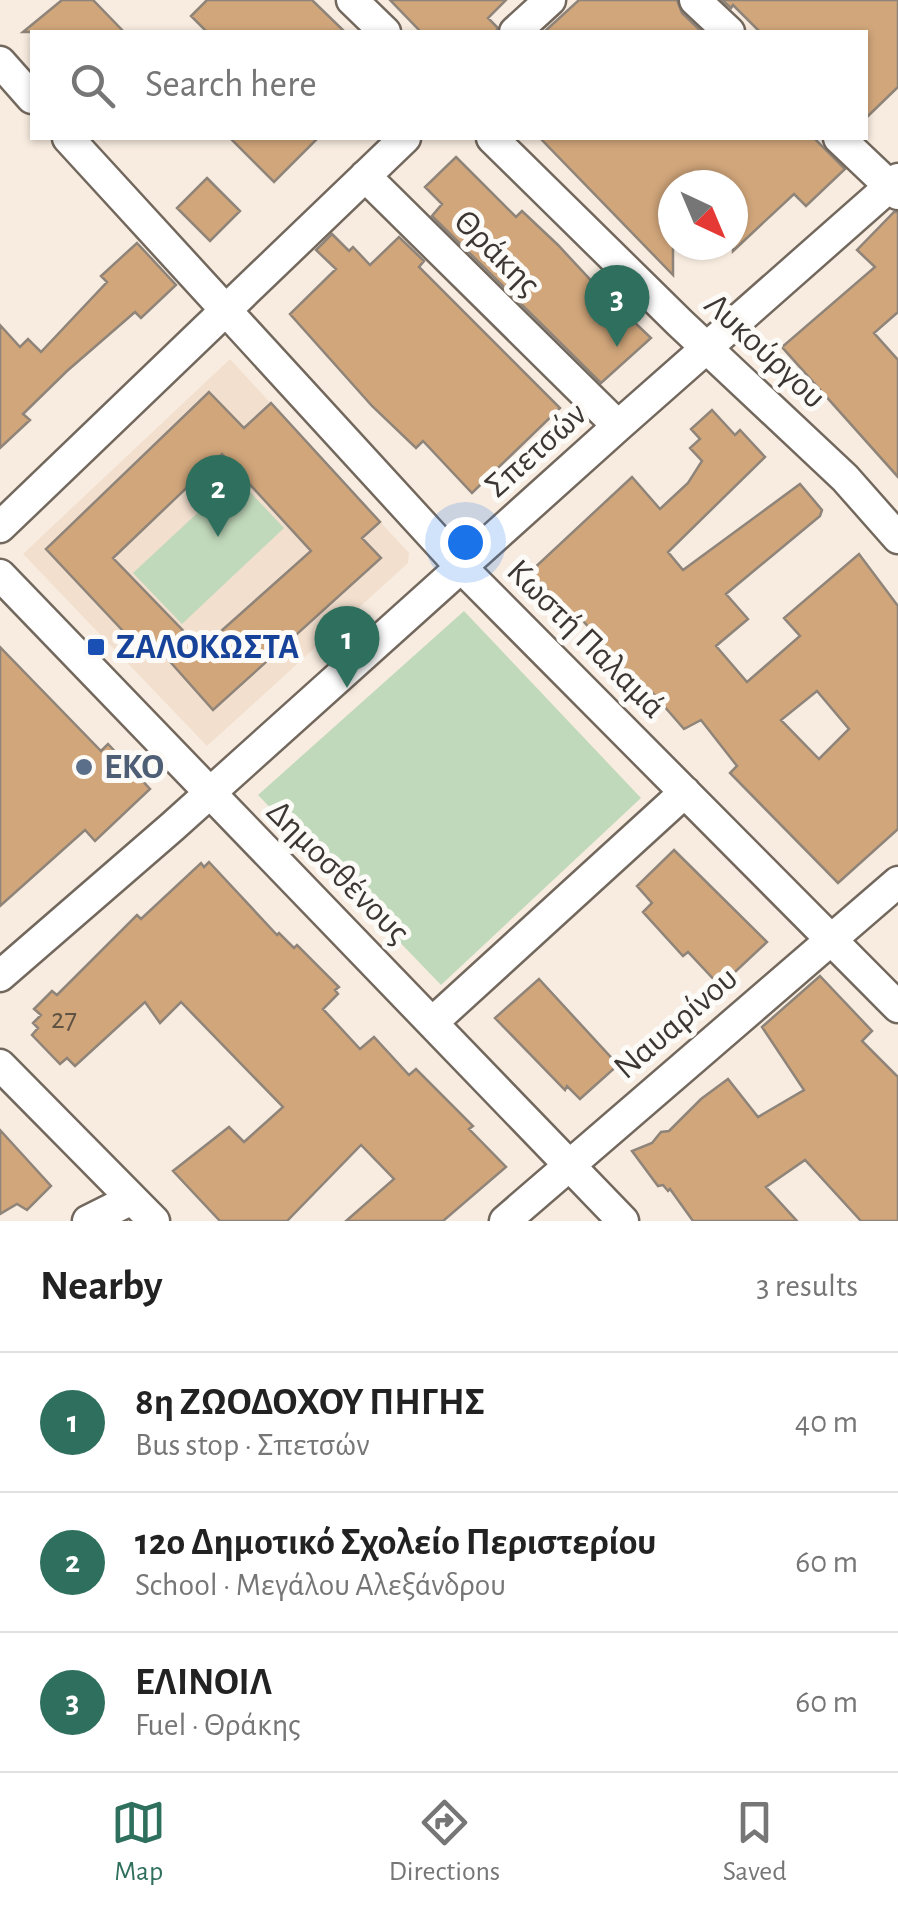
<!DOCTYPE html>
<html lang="en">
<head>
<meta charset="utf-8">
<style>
	:root { --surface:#fff; --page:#f6f6f6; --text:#222; --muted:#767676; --line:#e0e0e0; --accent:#2f6f5d }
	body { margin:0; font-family:"Alegreya Sans",sans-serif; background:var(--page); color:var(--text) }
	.compass { position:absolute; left:658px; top:170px; width:90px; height:90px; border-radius:50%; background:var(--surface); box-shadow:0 2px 8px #0004; rotate:136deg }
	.you { position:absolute; left:465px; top:542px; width:35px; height:35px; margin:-25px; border:8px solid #fff; border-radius:50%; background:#1a73e8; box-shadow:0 0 0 15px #1a73e833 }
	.badge { display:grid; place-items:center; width:65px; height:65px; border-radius:50%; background:var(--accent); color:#fff; font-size:32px; font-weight:700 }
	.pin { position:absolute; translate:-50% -82px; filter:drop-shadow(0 2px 5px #0008) }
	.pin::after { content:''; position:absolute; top:52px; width:35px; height:30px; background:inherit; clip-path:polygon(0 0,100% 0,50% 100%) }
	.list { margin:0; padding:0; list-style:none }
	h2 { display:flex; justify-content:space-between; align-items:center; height:130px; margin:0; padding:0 40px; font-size:42px }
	h2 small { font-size:32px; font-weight:400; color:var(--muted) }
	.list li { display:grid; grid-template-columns:65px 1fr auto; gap:30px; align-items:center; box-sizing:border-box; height:140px; padding:0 40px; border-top:2px solid var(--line) }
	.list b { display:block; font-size:38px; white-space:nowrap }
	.list p { margin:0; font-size:32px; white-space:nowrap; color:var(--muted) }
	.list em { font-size:32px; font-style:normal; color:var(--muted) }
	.icon { flex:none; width:55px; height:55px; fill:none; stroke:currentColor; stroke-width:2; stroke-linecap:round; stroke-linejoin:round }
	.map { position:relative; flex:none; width:898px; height:1221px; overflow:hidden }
	.search { position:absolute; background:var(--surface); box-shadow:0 2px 8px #0004; left:30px; right:30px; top:30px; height:110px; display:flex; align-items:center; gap:25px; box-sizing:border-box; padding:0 35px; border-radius:0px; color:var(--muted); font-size:38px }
	.sheet { height:550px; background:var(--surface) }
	nav { display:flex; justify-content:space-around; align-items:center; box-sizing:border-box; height:140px; border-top:2px solid var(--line); background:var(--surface); font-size:28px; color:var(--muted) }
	nav a { display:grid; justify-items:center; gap:5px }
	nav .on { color:var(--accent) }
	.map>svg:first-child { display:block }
	.built { fill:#f2dfce }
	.green { fill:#c1d9bb }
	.building { fill:#d1a67b; stroke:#8f8479; stroke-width:2.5; fill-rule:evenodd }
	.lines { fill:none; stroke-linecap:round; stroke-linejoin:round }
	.minor-casing { stroke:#73685d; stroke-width:35 }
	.minor { stroke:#fff; stroke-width:30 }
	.transit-dot { fill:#1a4fb4; stroke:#fdfbf8; stroke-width:4 }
	.service-dot { fill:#5c6f8a; stroke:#fdfbf8; stroke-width:4 }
	.labels { text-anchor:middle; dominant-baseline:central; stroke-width:10; stroke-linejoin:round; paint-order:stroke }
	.number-label { font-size:30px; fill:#615344 }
	.street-label { font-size:35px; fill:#3c3732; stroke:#fdfbf8 }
	.transit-label { font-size:35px; font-weight:bold; fill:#164399; stroke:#fdfbf8; text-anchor:start }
	.service-label { font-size:35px; font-weight:bold; fill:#4e5e75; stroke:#fdfbf8; text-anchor:start }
</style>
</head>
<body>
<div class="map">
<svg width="898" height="1221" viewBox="0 0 898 1221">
	<rect width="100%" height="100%" fill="#f8ece0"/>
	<!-- built -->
	<path class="built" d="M230,359L409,553L408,563L207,746L23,554Z"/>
	<!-- green -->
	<path class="green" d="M236,477L284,528L182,624L133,573Z
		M464,611L641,798L441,985L258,795Z"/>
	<!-- building -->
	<path class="building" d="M62,0H93L124,32H23Z
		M207,0H312L345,32H207L191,16Z
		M390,0H506L488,18L497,27V32H421Z
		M579,0H677L682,13L702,32H544Z
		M722,0H898V87L866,118V32H760L733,5L731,8Z
		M230,138H318L274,182Z
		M540,138H814L845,169L806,206L794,194L733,251V185H673V275Z
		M456,157L516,217L522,211L558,245L626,318L628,316L651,338L601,383L432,216L442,204L425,187Z
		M207,178L240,211L210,241L177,208Z
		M894,212H898V312L874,333L898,360V477L782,347L875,267L857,250Z
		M332,234L349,251L353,247L370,265L399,237L424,261L419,267L560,408L472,493L423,441L416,448L372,406L290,314L336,269L316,250Z
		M137,243L176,285L141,318L135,312L67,371L23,414L30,420L0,448V325L20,347L28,339L41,352L107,282L101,276Z
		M209,392L244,428L271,403L380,522L362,538L381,558L213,710L149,638L139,648L46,549ZM222,454L311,551L201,649L113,558Z
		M712,410L735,435L740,430L765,457L668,552L683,570L800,484L822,510L820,516L726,594L748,619L716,646L747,682L800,636L784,618L859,554L898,606V829L838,883L730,773L737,766L701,720L684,729L650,690L646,694L578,615L574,617L530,572L632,477L660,509L688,483L702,461L690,448L700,439L691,429ZM817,691L849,729L819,759L781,720Z
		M0,647L101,751L108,744L150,789L95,841L85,830L0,906Z
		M674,850L767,942L720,986L688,952L683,956L643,912L652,903L637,886Z
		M209,862L277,935L279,933L294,948L297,945L339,987L335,990L338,994L323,1009L360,1049L374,1037L409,1075L416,1069L473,1126L469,1129L506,1167L443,1221H346L394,1179L361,1145L287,1221H220L173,1171L229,1127L244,1142L283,1107L181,1002L160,1023L145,1002L75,1066L67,1058L60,1064L32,1035L38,1028L33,1023L41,1015L34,1009L52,991L57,995L137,915L141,919L201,863L204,867Z
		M820,976L872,1031L862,1041L898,1077V1221H861L805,1160L766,1187L797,1221H693L670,1189L668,1191L663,1185L658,1186L632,1151L652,1143L661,1132L669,1131L701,1099L728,1079L758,1117L804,1090L762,1027Z
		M539,979L618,1065L580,1099L567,1086L565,1090L495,1018Z
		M0,1130L51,1186L27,1210L17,1204L0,1214Z"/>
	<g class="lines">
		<!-- minor casing -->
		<g class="minor-casing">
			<path id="minor" d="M352,0L385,32
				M695,0L729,32
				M515,32L550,0
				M0,62L32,98
				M68,138L462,568L898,1007
				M492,138L680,323L845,478L898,538
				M839,138L898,194
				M365,176L618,426
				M0,527L405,138
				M0,575L623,1221
				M0,976L172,827L618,426L898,179
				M433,1022L685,792
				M0,1065L154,1221
				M88,1221L132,1199
				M505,1221L898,882"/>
		</g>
		<!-- minor -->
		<use href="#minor" class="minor"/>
	</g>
	<!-- markers -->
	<rect class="transit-dot" x="86" y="637" width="20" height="20" rx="5"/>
	<circle class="service-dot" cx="84" cy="767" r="10"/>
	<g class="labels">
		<!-- number labels -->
		<g class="number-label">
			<text x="64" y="1019">27</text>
		</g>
		<!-- street labels -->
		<g class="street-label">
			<text transform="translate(497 253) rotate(45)">Θράκης</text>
			<text transform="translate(765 351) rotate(43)">Λυκούργου</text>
			<text transform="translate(536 450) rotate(-42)">Σπετσών</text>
			<text transform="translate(586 639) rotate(45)">Κωστή Παλαμά</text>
			<text transform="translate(338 872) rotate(45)">Δημοσθένους</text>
			<text transform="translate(676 1023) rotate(-41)">Ναυαρίνου</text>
		</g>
		<!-- transit labels -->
		<g class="transit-label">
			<text x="116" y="647">ΖΑΛΟΚΩΣΤΑ</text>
		</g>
		<!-- service labels -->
		<g class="service-label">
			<text x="104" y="767">EKO</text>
		</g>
	</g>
</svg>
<svg class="compass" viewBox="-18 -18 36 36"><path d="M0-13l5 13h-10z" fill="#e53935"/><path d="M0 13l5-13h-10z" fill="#767676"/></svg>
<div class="you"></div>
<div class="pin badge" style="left:347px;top:688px">1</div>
<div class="pin badge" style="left:218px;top:537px">2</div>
<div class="pin badge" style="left:617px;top:347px">3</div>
<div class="search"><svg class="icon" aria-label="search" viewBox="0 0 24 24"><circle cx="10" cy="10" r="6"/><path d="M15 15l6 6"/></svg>Search here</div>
</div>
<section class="sheet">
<h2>Nearby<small>3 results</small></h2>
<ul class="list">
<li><span class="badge">1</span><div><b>8η ΖΩΟΔΟΧΟΥ ΠΗΓΗΣ</b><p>Bus stop · Σπετσών</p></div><em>40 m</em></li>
<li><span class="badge">2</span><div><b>12ο Δημοτικό Σχολείο Περιστερίου</b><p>School · Μεγάλου Αλεξάνδρου</p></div><em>60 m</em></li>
<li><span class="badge">3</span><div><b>ΕΛΙΝΟΙΛ</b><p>Fuel · Θράκης</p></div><em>60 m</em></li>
</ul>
</section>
<nav>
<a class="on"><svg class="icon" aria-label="map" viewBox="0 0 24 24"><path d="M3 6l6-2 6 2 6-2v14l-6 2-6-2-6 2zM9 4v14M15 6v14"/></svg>Map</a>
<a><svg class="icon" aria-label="directions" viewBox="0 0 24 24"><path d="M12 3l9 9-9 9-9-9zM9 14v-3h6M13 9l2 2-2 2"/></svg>Directions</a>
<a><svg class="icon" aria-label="saved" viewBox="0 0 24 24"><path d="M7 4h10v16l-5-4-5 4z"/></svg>Saved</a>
</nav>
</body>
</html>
